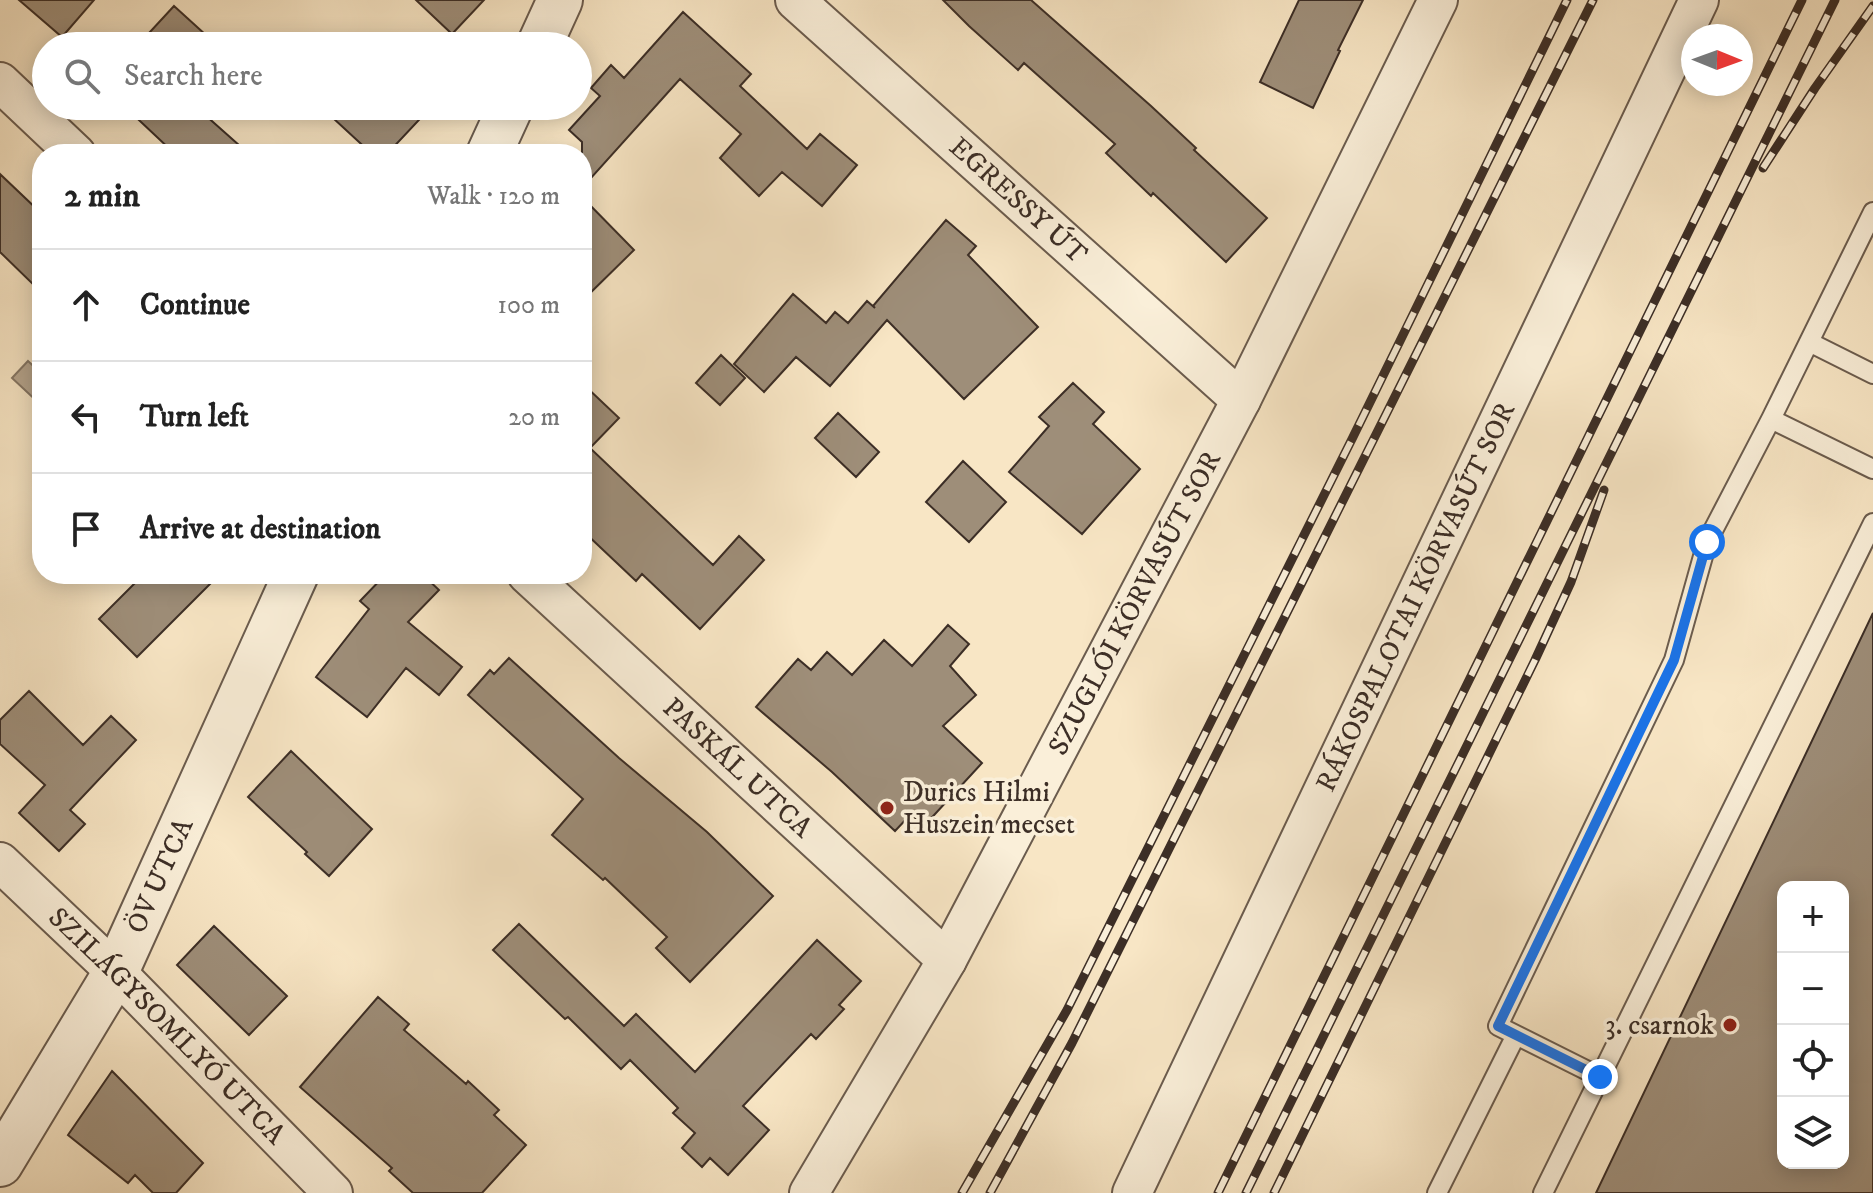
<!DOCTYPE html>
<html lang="en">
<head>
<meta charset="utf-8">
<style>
	:root { --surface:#fff; --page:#f6f6f6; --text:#222; --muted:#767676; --line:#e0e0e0 }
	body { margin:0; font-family:"IM FELL DW Pica",serif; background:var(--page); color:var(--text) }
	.controls { position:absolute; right:24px; bottom:24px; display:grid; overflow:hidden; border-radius:16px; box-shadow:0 4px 20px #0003 }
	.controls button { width:72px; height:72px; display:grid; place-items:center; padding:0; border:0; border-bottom:2px solid var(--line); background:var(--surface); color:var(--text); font:40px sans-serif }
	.compass { position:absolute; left:1681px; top:24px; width:72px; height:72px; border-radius:50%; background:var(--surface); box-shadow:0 4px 20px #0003; rotate:91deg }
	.stop { position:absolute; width:24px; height:24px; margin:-18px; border:6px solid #1a73e8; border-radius:50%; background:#fff }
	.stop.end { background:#1a73e8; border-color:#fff; box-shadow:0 2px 8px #0008 }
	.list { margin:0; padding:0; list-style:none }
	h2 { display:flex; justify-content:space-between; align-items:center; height:104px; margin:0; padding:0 32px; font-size:34px }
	h2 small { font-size:26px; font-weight:400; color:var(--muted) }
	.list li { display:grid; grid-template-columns:52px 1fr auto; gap:24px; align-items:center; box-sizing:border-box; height:112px; padding:0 32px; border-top:2px solid var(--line) }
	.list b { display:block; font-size:30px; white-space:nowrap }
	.list em { font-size:26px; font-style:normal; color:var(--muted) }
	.icon { flex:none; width:44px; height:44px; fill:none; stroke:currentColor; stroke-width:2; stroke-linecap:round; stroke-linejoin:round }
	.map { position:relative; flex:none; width:1873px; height:1193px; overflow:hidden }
	.search { position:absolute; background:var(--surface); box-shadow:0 4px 20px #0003; left:32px; top:32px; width:560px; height:88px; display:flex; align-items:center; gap:20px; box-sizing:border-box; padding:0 28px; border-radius:44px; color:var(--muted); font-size:30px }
	.panel { position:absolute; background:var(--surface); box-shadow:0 4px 20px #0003; left:32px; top:144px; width:560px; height:440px; border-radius:32px }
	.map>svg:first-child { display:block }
	.water { fill:#b8a78f; stroke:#867765; stroke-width:2 }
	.building { fill:#9e8e79; stroke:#3c2e26; stroke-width:2; fill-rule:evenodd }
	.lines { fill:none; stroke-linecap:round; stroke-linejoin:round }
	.service-casing { stroke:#6b5c4e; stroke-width:22 }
	.minor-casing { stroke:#6b5c4e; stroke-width:42 }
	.tertiary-casing { stroke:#6b5c4e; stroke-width:48 }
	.service { stroke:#faefd9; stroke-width:18 }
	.minor { stroke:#faefd9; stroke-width:38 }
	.tertiary { stroke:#faefd9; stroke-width:44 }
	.rail-casing { stroke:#3c2e26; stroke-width:9 }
	.rail { stroke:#faefd9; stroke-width:6; stroke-dasharray:18; stroke-linecap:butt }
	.route { stroke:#1a73e8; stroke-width:10 }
	.poi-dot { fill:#8f2418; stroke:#faefd9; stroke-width:3 }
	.labels { text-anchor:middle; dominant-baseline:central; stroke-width:7; stroke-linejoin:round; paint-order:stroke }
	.street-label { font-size:28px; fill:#3c2e26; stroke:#faefd9 }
	.poi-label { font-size:28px; fill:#3c2e26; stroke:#faefd9; text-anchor:start }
</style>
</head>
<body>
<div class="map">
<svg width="1873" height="1193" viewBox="0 0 1873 1193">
	<rect width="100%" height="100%" fill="#f8e6c5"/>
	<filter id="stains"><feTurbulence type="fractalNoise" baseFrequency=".0025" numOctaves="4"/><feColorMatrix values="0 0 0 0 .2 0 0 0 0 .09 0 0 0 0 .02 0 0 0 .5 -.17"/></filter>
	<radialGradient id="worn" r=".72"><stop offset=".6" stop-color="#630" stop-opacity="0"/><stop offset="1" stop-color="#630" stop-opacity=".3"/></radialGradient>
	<!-- water -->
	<path class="water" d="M28,361L42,374L41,405L12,378Z"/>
	<!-- building -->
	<path class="building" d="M19,0H94L62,37Z
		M416,0H484L452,34Z
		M943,0H1031L1151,106L1196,148L1194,150L1267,218L1226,262L1153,193L1151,196L1106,153L1115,144L1024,63L1018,70L969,26Z
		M1299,0H1363L1338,50L1340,51L1313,108L1260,82Z
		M174,6L218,46H137Z
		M683,12L751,74L740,86L807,149L820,134L857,165L822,206L782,172L759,196L720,158L741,134L680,79L582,188V142L569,130L600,96L591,88L611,65L624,78Z
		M124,106H195L249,154H175Z
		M320,106H432L387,154H372Z
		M0,174L42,214V293L0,252Z
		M582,197L634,250L582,301Z
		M946,220L976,246L968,255L1038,327L964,399L887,320L830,386L796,357L764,392L734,364L793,294L826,323L835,312L848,323L867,301L875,308L873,306Z
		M721,355L745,378L720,405L696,383Z
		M582,383L619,418L590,448L713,565L739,536L764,560L700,629L642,574L636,581L582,530Z
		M1073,383L1104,412L1093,424L1140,469L1082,534L1009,472L1049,426L1039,417Z
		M838,413L879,452L856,477L815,438Z
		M963,461L1006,502L969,542L926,502Z
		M144,574H220L137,657L99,619Z
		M386,574H422L439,590L408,622L462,667L439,695L406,668L367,717L316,677L369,609L360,601Z
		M1873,613V1193H1596ZM1783,887H1843V1163H1783Z
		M948,625L969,644L950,666L976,695L943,726L982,763L924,826L911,814L895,831L832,772L756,707L798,659L811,670L827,652L852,675L884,640L912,666Z
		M509,658L619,758L707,832L773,896L690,982L656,948L667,937L605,878L603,880L552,835L583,799L468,695L490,670L494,674Z
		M29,691L83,745L111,716L136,740L70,810L85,824L59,851L19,813L45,785L0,744V720Z
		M291,751L372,829L329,876L305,854L307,852L248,797Z
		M519,924L624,1026L636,1014L695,1072L817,940L861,981L839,1005L844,1009L816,1039L811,1034L743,1106L769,1130L728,1175L710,1158L702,1167L682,1148L695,1133L673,1113L678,1108L630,1060L621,1069L568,1017L565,1019L493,950Z
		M214,926L287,996L249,1035L177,965Z
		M378,997L409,1024L404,1030L466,1084L468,1081L499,1110L494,1115L526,1145L482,1193H413L389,1171L392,1168L300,1087Z
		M112,1071L203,1163L176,1193H153L135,1175L128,1183L68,1135Z"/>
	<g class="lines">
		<!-- service casing -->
		<g class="service-casing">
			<path id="service" d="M1809,342L1873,374
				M1771,419L1873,469
				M1600,1077L1498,1026L1674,660L1707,542L1771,419L1873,212
				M1437,1193L1516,1035
				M1543,1193L1873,523"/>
		</g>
		<!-- minor casing -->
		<g class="minor-casing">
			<g id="minor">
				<path id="s1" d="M795,0L1241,400"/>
				<path d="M0,82L76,154"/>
				<path id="s2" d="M527,574L947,960"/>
				<path id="s3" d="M0,862L116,972L333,1193"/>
				<path id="s4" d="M809,1193L947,960L1241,400L1438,0"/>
				<path id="s5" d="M1132,1193L1699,0"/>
			</g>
		</g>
		<!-- tertiary casing -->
		<g class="tertiary-casing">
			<g id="tertiary">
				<path d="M539,46L560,0"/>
				<path d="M489,154L511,106"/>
				<path id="s6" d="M0,1164L116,972L296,574"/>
			</g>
		</g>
		<!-- service -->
		<use href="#service" class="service"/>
		<!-- minor -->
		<use href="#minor" class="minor"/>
		<!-- tertiary -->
		<use href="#tertiary" class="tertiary"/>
		<!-- rail casing -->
		<g class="rail-casing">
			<path id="rail" d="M1763,168L1815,88L1873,6
				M962,1193L1067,1010L1353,437L1567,0
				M990,1193L1072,1043L1593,0
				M1218,1193L1802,0
				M1246,1193L1835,0
				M1274,1193L1535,660L1571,582L1604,490"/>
		</g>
		<!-- rail -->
		<use href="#rail" class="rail"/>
	</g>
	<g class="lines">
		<!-- route -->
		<path class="route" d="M1600,1077L1498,1026L1674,660L1707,542"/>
	</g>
	<!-- markers -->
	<g class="poi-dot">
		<circle cx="887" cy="808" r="8"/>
		<circle cx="1730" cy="1025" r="8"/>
	</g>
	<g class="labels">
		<!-- street labels -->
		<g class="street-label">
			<text stroke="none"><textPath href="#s1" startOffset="300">EGRESSY ÚT</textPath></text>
			<text stroke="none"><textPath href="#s5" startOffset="660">RÁKOSPALOTAI KÖRVASÚT SOR</textPath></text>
			<text stroke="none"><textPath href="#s4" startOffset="674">SZUGLÓI KÖRVASÚT SOR</textPath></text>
			<text stroke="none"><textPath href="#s2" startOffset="286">PASKÁL UTCA</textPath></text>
			<text stroke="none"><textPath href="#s6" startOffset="330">ÖV UTCA</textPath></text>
			<text stroke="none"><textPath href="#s3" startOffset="234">SZILÁGYSOMLYÓ UTCA</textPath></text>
		</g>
		<!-- poi labels -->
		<g class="poi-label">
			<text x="903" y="792">Durics Hilmi<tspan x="903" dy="32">Huszein mecset</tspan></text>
			<text x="1714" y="1025" text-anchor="end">3. csarnok</text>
		</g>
	</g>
	<rect width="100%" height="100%" filter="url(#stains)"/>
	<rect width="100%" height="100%" fill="url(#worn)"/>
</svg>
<div class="controls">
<button>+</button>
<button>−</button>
<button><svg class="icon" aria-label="locate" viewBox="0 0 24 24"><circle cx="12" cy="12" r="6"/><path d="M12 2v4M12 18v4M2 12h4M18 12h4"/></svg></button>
<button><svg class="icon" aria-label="layers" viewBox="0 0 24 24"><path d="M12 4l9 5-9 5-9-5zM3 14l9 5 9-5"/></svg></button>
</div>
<svg class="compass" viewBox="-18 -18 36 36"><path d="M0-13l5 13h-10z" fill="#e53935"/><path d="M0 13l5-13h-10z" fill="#767676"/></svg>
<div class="stop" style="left:1707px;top:542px"></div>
<div class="stop end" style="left:1600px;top:1077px"></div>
<div class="search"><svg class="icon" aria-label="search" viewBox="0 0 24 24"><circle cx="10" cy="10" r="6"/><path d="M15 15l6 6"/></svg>Search here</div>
<section class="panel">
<h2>2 min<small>Walk · 120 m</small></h2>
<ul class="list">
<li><svg class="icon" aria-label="ahead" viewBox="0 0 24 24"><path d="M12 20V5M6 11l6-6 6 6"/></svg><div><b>Continue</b></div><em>100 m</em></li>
<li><svg class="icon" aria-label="left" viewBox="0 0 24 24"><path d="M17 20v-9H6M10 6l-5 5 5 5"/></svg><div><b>Turn left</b></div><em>20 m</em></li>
<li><svg class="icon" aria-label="arrive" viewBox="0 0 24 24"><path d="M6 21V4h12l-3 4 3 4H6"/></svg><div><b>Arrive at destination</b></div></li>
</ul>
</section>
</div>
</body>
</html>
